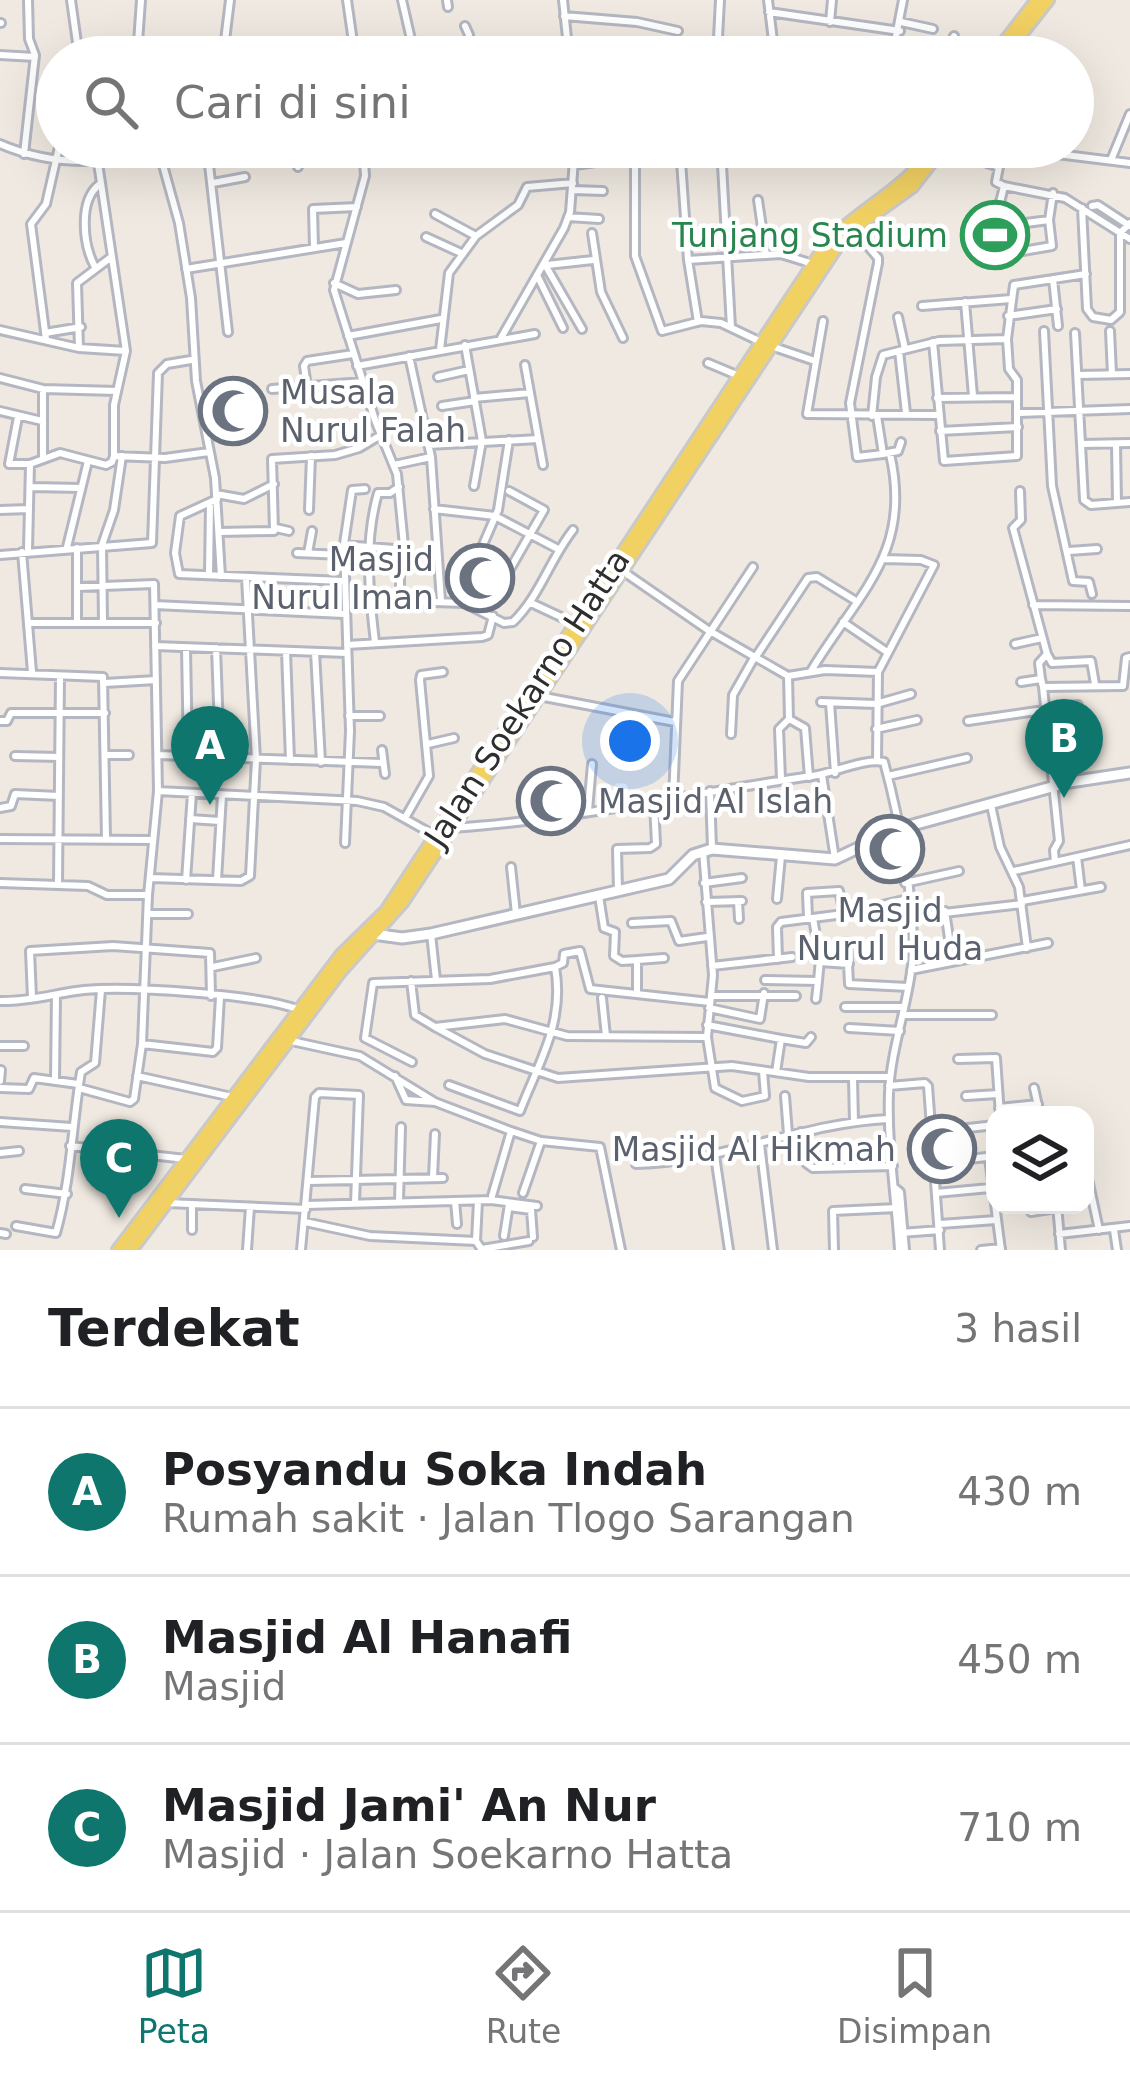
<!DOCTYPE html>
<html lang="id">
<head>
<meta charset="utf-8">
<style>
	:root { --surface:#fff; --page:#f2f2f2; --text:#202124; --muted:#757577; --line:#e0e0e0; --accent:#0f766e }
	body { margin:0; font-family:"DejaVu Sans",sans-serif; background:var(--page); color:var(--text) }
	.controls { position:absolute; right:36px; bottom:36px; display:grid; overflow:hidden; border-radius:24px; box-shadow:0 12px 48px #0002 }
	.controls button { width:108px; height:108px; display:grid; place-items:center; padding:0; border:0; border-bottom:3px solid var(--line); background:var(--surface); color:var(--text); font:60px sans-serif }
	.you { position:absolute; left:630px; top:741px; width:42px; height:42px; margin:-30px; border:9px solid #fff; border-radius:50%; background:#1a73e8; box-shadow:0 0 0 18px #1a73e833 }
	.badge { display:grid; place-items:center; width:78px; height:78px; border-radius:50%; background:var(--accent); color:#fff; font-size:39px; font-weight:700 }
	.pin { position:absolute; translate:-50% -99px; filter:drop-shadow(0 3px 6px #0008) }
	.pin::after { content:''; position:absolute; top:63px; width:42px; height:36px; background:inherit; clip-path:polygon(0 0,100% 0,50% 100%) }
	.list { margin:0; padding:0; list-style:none }
	h2 { display:flex; justify-content:space-between; align-items:center; height:156px; margin:0; padding:0 48px; font-size:51px }
	h2 small { font-size:39px; font-weight:400; color:var(--muted) }
	.list li { display:grid; grid-template-columns:78px 1fr auto; gap:36px; align-items:center; box-sizing:border-box; height:168px; padding:0 48px; border-top:3px solid var(--line) }
	.list b { display:block; font-size:45px; white-space:nowrap }
	.list p { margin:0; font-size:39px; white-space:nowrap; color:var(--muted) }
	.list em { font-size:39px; font-style:normal; color:var(--muted) }
	.icon { flex:none; width:66px; height:66px; fill:none; stroke:currentColor; stroke-width:2; stroke-linecap:round; stroke-linejoin:round }
	.map { position:relative; flex:none; width:1130px; height:1250px; overflow:hidden }
	.search { position:absolute; background:var(--surface); box-shadow:0 12px 48px #0002; left:36px; right:36px; top:36px; height:132px; display:flex; align-items:center; gap:30px; box-sizing:border-box; padding:0 42px; border-radius:66px; color:var(--muted); font-size:45px }
	.sheet { height:660px; background:var(--surface) }
	nav { display:flex; justify-content:space-around; align-items:center; box-sizing:border-box; height:168px; border-top:3px solid var(--line); background:var(--surface); font-size:33px; color:var(--muted) }
	nav a { display:grid; justify-items:center; gap:6px }
	nav .on { color:var(--accent) }
	.map>svg:first-child { display:block }
	.lines { fill:none; stroke-linecap:round; stroke-linejoin:round }
	.street-casing { stroke:#b4b7c1; stroke-width:12 }
	.secondary-casing { stroke:#b4b7c1; stroke-width:15 }
	.primary-casing { stroke:#c9c9c9; stroke-width:16 }
	.street { stroke:#fff; stroke-width:6 }
	.secondary { stroke:#fff; stroke-width:9 }
	.primary { stroke:#f2d163; stroke-width:10 }
	.labels { text-anchor:middle; dominant-baseline:central; stroke-width:9; stroke-linejoin:round; paint-order:stroke }
	.leisure-label { font-size:33px; fill:#27864d; stroke:#fff; text-anchor:end }
	.worship-label { font-size:33px; fill:#5b616d; stroke:#fff; text-anchor:start }
	.street-label { font-size:33px; fill:#2e2e2e; stroke:#fff }
</style>
</head>
<body>
<div class="map">
<svg width="1130" height="1250" viewBox="0 0 1130 1250">
	<rect width="100%" height="100%" fill="#efe9e1"/>
	<g class="lines">
		<!-- street casing -->
		<g class="street-casing">
			<path id="street" d="M71,0L79,57
				M347,0L355,56
				M402,0L415,57
				M447,0L448,7
				M563,0L569,57
				M768,0L775,57
				M769,12L900,31
				M564,16L637,22L678,31
				M830,22L832,0
				M901,22L933,29
				M0,23H1
				M465,26L469,35V57
				M224,50L254,57
				M0,55L35,57
				M137,57L141,0
				M223,57L230,0
				M293,57L355,55
				M556,57L568,53
				M717,57L720,0
				M837,57L841,52L865,57
				M892,57L903,0
				M947,57L954,36
				M0,144C55,168 116,164 172,147
				M158,147L179,223L191,298L196,381L215,478L221,576
				M207,147L228,332
				M260,147L262,155
				M295,147L298,167
				M452,147L454,156
				M635,147V256L662,331L701,321L721,323L761,342
				M680,147L688,260L698,322
				M721,147L731,327
				M1001,147L1130,163
				M943,148L999,167L996,182L1004,186L1065,198L1130,239
				M24,154L35,55L29,39L28,0
				M1111,160L1130,114
				M722,161L758,159
				M98,163L126,351L114,405V456
				M575,165L616,159
				M213,183L245,177
				M573,190L603,191
				M758,200L766,255
				M1092,206L1098,205L1130,226
				M1082,208L1087,309L1093,317L1111,320L1120,312V233L1130,223
				M435,214L474,235
				M997,215L1004,186
				M568,217L599,219
				M1049,220L1018,224L1017,252L1052,246L1049,220L1053,193
				M855,231L878,258V263L850,403L857,457L883,454
				M592,233L601,292L623,338
				M426,237L461,253
				M314,248L313,209L357,207
				M688,260L781,254L813,264
				M544,263L582,329
				M547,265L593,260
				M95,267C83,245 78,200 100,184
				M186,269L346,243
				M537,275L563,328
				M1053,279L1058,326
				M334,283L358,294L396,290
				M965,302L973,396
				M922,306L1011,299
				M1008,316L1057,309
				M898,317L905,349
				M823,321L807,414L938,415
				M0,330L79,348L126,351
				M1044,331L1052,486L1073,581L1089,582L1092,594
				M1110,331L1112,374
				M45,333L81,327
				M1075,333L1084,500L1091,505L1130,502
				M348,336L441,319
				M501,338L564,228L570,212L575,147
				M46,339L31,224L46,204L59,147
				M933,342L944,461L1017,456V380L1009,369L1007,339L1014,285L1086,274
				M465,345L482,441L474,486
				M774,347L812,360
				M79,348L77,283L110,258
				M440,350L449,273L476,236L518,205L527,187L573,183
				M899,351L906,413
				M409,356L431,457L441,601
				M708,363L739,376
				M525,365L543,465
				M357,366L535,334
				M1078,375L1130,374
				M438,377L469,370
				M0,378L43,389L117,391
				M307,387L304,366L307,361L353,354
				M272,389L363,382
				M474,398L530,393
				M937,398L1017,397
				M442,406L475,401
				M0,411L42,421
				M1019,413L1130,409
				M872,416L876,377L883,355L939,341L1007,339
				M877,416L883,454L898,451L901,442
				M18,417L9,464H30L60,453L106,465L112,462L114,456L165,458L209,452
				M940,431L1018,427
				M1082,444L1130,443
				M1116,444L1117,503
				M428,445L538,439
				M43,457V389
				M394,465L431,457
				M32,487L81,488
				M1020,491L1021,520L1013,528L1047,654L1052,663L1091,661L1095,684
				M216,494L244,499L274,484
				M217,499L180,516L175,553L179,574L343,581
				M434,509L495,516L558,549
				M0,510L29,509
				M309,510L311,456
				M276,528L289,531
				M219,532L274,531L272,459L335,455L359,448L381,435
				M344,544L352,490L365,489
				M67,547L88,461
				M77,548V622
				M400,548V586
				M28,550L30,464
				M1069,551L1097,549
				M22,552L32,672
				M297,553L343,555
				M308,553L312,531
				M0,555L152,543L158,373L167,364L191,360
				M621,570L708,630L788,676L825,670L878,672
				M209,575L210,503
				M469,577L498,510L509,440
				M78,587L154,584L158,791L148,895L142,1044L134,1099L130,1102L79,1088
				M498,590L544,510L509,491
				M370,600L464,603L504,623L513,622C540,596 550,559 573,530
				M531,603L576,624
				M155,605L344,614
				M1033,605L1130,606
				M843,622L887,652
				M28,623H156
				M103,623L102,545L114,510L122,456
				M375,642C369,592 364,542 378,493H390L399,487
				M1015,644L1042,638
				M347,645L482,637L488,635L493,616
				M155,646L347,653
				M186,648L188,757
				M216,648L220,757
				M286,651L290,760
				M315,652L321,762
				M755,658L808,578L817,577L856,601
				M811,671C858,593 913,553 890,454
				M0,673L103,677L106,839
				M1041,679L1039,663L1047,654
				M1021,682L1041,679L1043,687L1123,686L1126,658L1130,657
				M105,683L156,680
				M1043,687L1059,841L1054,850L1055,862
				M539,696L675,722
				M821,702L876,704L911,694
				M830,703L835,773
				M349,716H380
				M789,719L805,728L809,777
				M0,721H7L11,713H105
				M968,721L1078,705
				M876,729L917,720
				M731,734L733,695L754,658
				M428,744L454,738
				M382,750L385,774
				M107,755H129
				M158,755L382,763
				M15,756L59,757
				M877,760L878,672L934,565L921,560L884,559
				M822,775L835,859
				M888,776L967,758
				M781,779L779,729L789,719L788,676
				M158,791L357,801L384,807L434,835
				M710,791L712,848
				M572,794V813
				M673,799L678,681L753,567
				M991,805L1000,847L1019,887L1027,948
				M0,808L11,806L15,794L59,796
				M588,810L592,764
				M539,816L542,778
				M405,818L429,776L420,680L421,675L443,672
				M190,819L220,821
				M451,828C573,820 692,793 812,776C834,773 864,758 884,762C899,817 917,909 912,965C907,1008 891,1049 889,1093C887,1145 896,1198 899,1250
				M0,839L152,840
				M345,843L350,731L344,545L394,549L404,546L397,474L375,420L334,290L365,176L363,147
				M703,851L713,975L707,1037L715,1088L742,1101L765,1096L763,1071
				M1077,857L1130,845
				M511,867L516,914
				M1014,871L1077,857L1081,890
				M151,878L241,881L250,876L256,759L246,578
				M186,880L192,793
				M217,880L222,795
				M0,883L88,886L107,895H148
				M704,883L742,878
				M905,883L959,871
				M58,884L60,676
				M618,891L617,849L650,848L656,844L654,803
				M599,896L604,928L615,932L614,956L622,961L637,960V993
				M777,899L781,856
				M738,901L739,919
				M1022,901L1101,887
				M706,902L742,901
				M945,911L949,938
				M150,914H188
				M909,917L1022,904
				M808,918L807,893L839,891L844,914
				M632,923L671,921L679,941L707,937
				M431,934L436,980
				M847,942L849,984L908,987
				M778,959L777,927L781,922L844,914L908,899
				M637,960L664,958
				M820,962L849,964
				M712,966L792,957
				M213,967L256,958
				M555,967L563,963L564,954L580,951L590,989L710,1002
				M911,970L1048,943
				M765,980L818,981L820,959L813,918
				M411,981L415,1015L435,1027L505,1019L567,1036L707,1037
				M712,996H796
				M32,998L30,951L113,946L210,953L211,996
				M602,998L606,1036
				M816,999L818,981
				M0,1001C29,1002 56,993 84,990C130,986 258,994 300,1010
				M845,1007H904
				M709,1008L760,1019L764,993
				M903,1015H992
				M707,1025L781,1039L776,1072
				M435,1027L485,1054L558,1078L732,1066L809,1077H890
				M849,1028L900,1031
				M781,1039L806,1043L811,1037
				M287,1040L360,1056L435,1102L511,1131L541,1141L600,1147L621,1250
				M142,1044L213,1052L217,1048L220,997
				M0,1046H24
				M958,1059L996,1058L1000,1115
				M412,1062L365,1038L373,983L490,979L555,967C565,1022 539,1062 520,1111L449,1085
				M137,1076L232,1097
				M395,1076L406,1100L435,1102
				M853,1079L854,1122
				M0,1081L1,1070
				M55,1081L56,995
				M889,1086L925,1083L928,1086L940,1250
				M0,1088L29,1089L34,1078L78,1084
				M1034,1088L1040,1115
				M785,1096L788,1134
				M966,1096L998,1094
				M999,1108L1038,1104
				M0,1122L72,1127
				M801,1132L806,1163L813,1168L893,1166
				M933,1132L995,1125
				M760,1144L773,1250
				M70,1146L186,1159
				M0,1153L19,1151
				M715,1156L729,1250
				M989,1158L1001,1250
				M934,1163L995,1156
				M636,1164C723,1162 802,1123 888,1119
				M1085,1165L1099,1230
				M433,1177L435,1134
				M309,1181L443,1178
				M895,1188L900,1192L905,1250
				M25,1189L67,1194
				M523,1193L541,1141
				M936,1193L990,1188
				M492,1196L511,1131
				M399,1201L401,1127
				M455,1201L457,1224
				M478,1201L476,1241L482,1250
				M167,1203L306,1209
				M306,1205L491,1200L537,1206
				M1057,1205L1061,1250
				M509,1207L531,1210L533,1237
				M1031,1212L1057,1208
				M305,1222L370,1236L476,1241
				M940,1224L996,1220
				M16,1226L56,1233C71,1180 72,1126 81,1072L95,1063L101,990
				M192,1230V1204
				M1114,1230L1117,1250
				M0,1233L6,1234
				M901,1233L940,1230
				M1059,1234L1130,1226
				M504,1236L509,1204
				M482,1249L529,1241
				M247,1250L250,1207
				M301,1250L315,1097L319,1093L359,1095L355,1203
				M834,1250L833,1211L897,1208
				M981,1250L1001,1248"/>
		</g>
		<!-- secondary casing -->
		<g class="secondary-casing">
			<path id="secondary" d="M373,934L402,938L431,934L669,879L693,855L712,849L835,859L898,829L1070,782L1130,773"/>
		</g>
		<!-- primary casing -->
		<g class="primary-casing">
			<path id="primary" d="M993,57L1037,0
				M1003,57L1048,0
				M118,1250L341,955L386,911L824,248C856,209 906,191 933,147
				M131,1250L340,972L402,903L838,245L853,229L912,187L943,147"/>
		</g>
		<!-- street -->
		<use href="#street" class="street"/>
		<!-- secondary -->
		<use href="#secondary" class="secondary"/>
		<!-- primary -->
		<use href="#primary" class="primary"/>
	</g>
	<!-- icons -->
	<defs>
		<g id="stadium-ring" transform="scale(3.45)"><circle r="9.5" fill="#fff" stroke="#2e9e5b" stroke-width="1.5"/><path d="M0-5a6.5 5 0 1 0 0 10a6.5 5 0 1 0 0-10ZM-3.5-1.8h7v3.6h-7Z" fill="#2e9e5b"/></g>
		<g id="mosque-ring" transform="scale(3.45)"><circle r="9.5" fill="#fff" stroke="#6b7280" stroke-width="1.5"/><path d="M3.5-4.9A6 6 0 1 0 3.5 4.9A5 5 0 1 1 3.5-4.9Z" fill="#6b7280"/></g>
	</defs>
	<g fill-rule="evenodd">
		<use href="#stadium-ring" x="995" y="235"/>
		<use href="#mosque-ring" x="233" y="411"/>
		<use href="#mosque-ring" x="480" y="578"/>
		<use href="#mosque-ring" x="551" y="801"/>
		<use href="#mosque-ring" x="890" y="849"/>
		<use href="#mosque-ring" x="942" y="1149"/>
	</g>
	<g class="labels">
		<!-- leisure labels -->
		<g class="leisure-label">
			<text x="948" y="235">Tunjang Stadium</text>
		</g>
		<!-- worship labels -->
		<g class="worship-label">
			<text x="280" y="392">Musala<tspan x="280" dy="38">Nurul Falah</tspan></text>
			<text x="434" y="559" text-anchor="end">Masjid<tspan x="434" dy="38">Nurul Iman</tspan></text>
			<text x="598" y="801">Masjid Al Islah</text>
			<text x="890" y="910" text-anchor="middle">Masjid<tspan x="890" dy="38">Nurul Huda</tspan></text>
			<text x="896" y="1149" text-anchor="end">Masjid Al Hikmah</text>
		</g>
		<!-- street labels -->
		<g class="street-label">
			<text transform="translate(527 698) rotate(-57)">Jalan Soekarno Hatta</text>
		</g>
	</g>
</svg>
<div class="controls">
<button><svg class="icon" aria-label="layers" viewBox="0 0 24 24"><path d="M12 4l9 5-9 5-9-5zM3 14l9 5 9-5"/></svg></button>
</div>
<div class="you"></div>
<div class="pin badge" style="left:210px;top:805px">A</div>
<div class="pin badge" style="left:1064px;top:798px">B</div>
<div class="pin badge" style="left:119px;top:1218px">C</div>
<div class="search"><svg class="icon" aria-label="search" viewBox="0 0 24 24"><circle cx="10" cy="10" r="6"/><path d="M15 15l6 6"/></svg>Cari di sini</div>
</div>
<section class="sheet">
<h2>Terdekat<small>3 hasil</small></h2>
<ul class="list">
<li><span class="badge">A</span><div><b>Posyandu Soka Indah</b><p>Rumah sakit · Jalan Tlogo Sarangan</p></div><em>430 m</em></li>
<li><span class="badge">B</span><div><b>Masjid Al Hanafi</b><p>Masjid</p></div><em>450 m</em></li>
<li><span class="badge">C</span><div><b>Masjid Jami' An Nur</b><p>Masjid · Jalan Soekarno Hatta</p></div><em>710 m</em></li>
</ul>
</section>
<nav>
<a class="on"><svg class="icon" aria-label="map" viewBox="0 0 24 24"><path d="M3 6l6-2 6 2 6-2v14l-6 2-6-2-6 2zM9 4v14M15 6v14"/></svg>Peta</a>
<a><svg class="icon" aria-label="directions" viewBox="0 0 24 24"><path d="M12 3l9 9-9 9-9-9zM9 14v-3h6M13 9l2 2-2 2"/></svg>Rute</a>
<a><svg class="icon" aria-label="saved" viewBox="0 0 24 24"><path d="M7 4h10v16l-5-4-5 4z"/></svg>Disimpan</a>
</nav>
</body>
</html>
